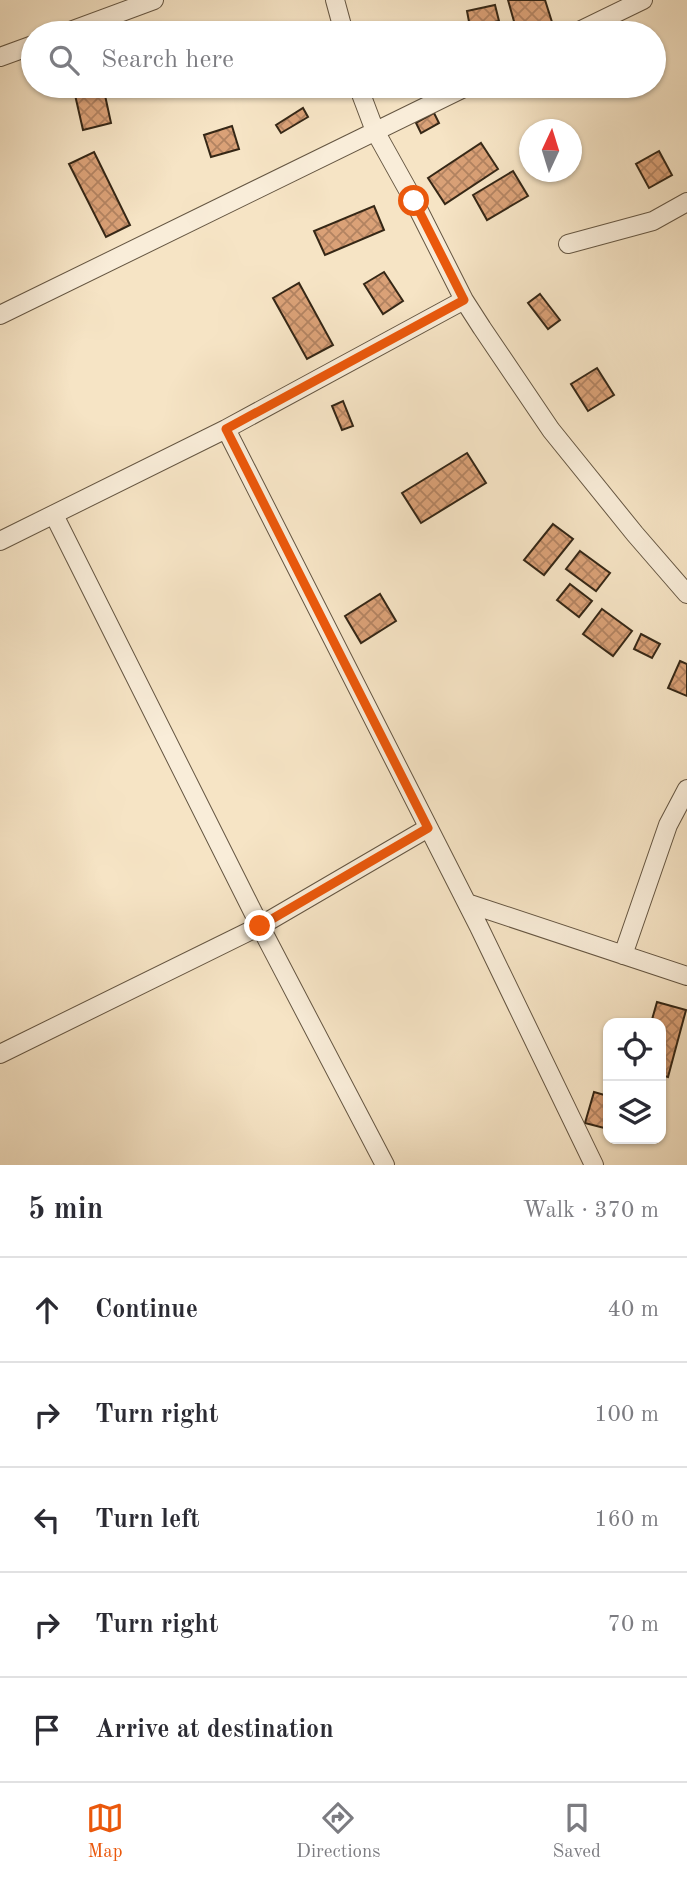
<!DOCTYPE html>
<html lang="en">
<head>
<meta charset="utf-8">
<style>
	:root { --surface:#fff; --page:#f2f2f3; --text:#2b2b33; --muted:#7c7c81; --line:#e1e1e2; --accent:#ea580c }
	body { margin:0; font-family:"Old Standard TT",serif; background:var(--page); color:var(--text) }
	.controls { position:absolute; right:21px; bottom:21px; display:grid; overflow:hidden; border-radius:14px; box-shadow:0 2px 5px #0004 }
	.controls button { width:63px; height:63px; display:grid; place-items:center; padding:0; border:0; border-bottom:2px solid var(--line); background:var(--surface); color:var(--text); font:35px sans-serif }
	.compass { position:absolute; left:519px; top:119px; width:63px; height:63px; border-radius:50%; background:var(--surface); box-shadow:0 2px 5px #0004; rotate:4deg }
	.stop { position:absolute; width:21px; height:21px; margin:-16px; border:5px solid #ea580c; border-radius:50%; background:#fff }
	.stop.end { background:#ea580c; border-color:#fff; box-shadow:0 2px 7px #0008 }
	.list { margin:0; padding:0; list-style:none }
	h2 { display:flex; justify-content:space-between; align-items:center; height:91px; margin:0; padding:0 28px; font-size:30px }
	h2 small { font-size:23px; font-weight:400; color:var(--muted) }
	.list li { display:grid; grid-template-columns:46px 1fr auto; gap:21px; align-items:center; box-sizing:border-box; height:105px; padding:0 28px; border-top:2px solid var(--line) }
	.list b { display:block; font-size:26px; white-space:nowrap }
	.list em { font-size:23px; font-style:normal; color:var(--muted) }
	.icon { flex:none; width:38px; height:38px; fill:none; stroke:currentColor; stroke-width:2; stroke-linecap:round; stroke-linejoin:round }
	.map { position:relative; flex:none; width:687px; height:1165px; overflow:hidden }
	.search { position:absolute; background:var(--surface); box-shadow:0 2px 5px #0004; left:21px; right:21px; top:21px; height:77px; display:flex; align-items:center; gap:18px; box-sizing:border-box; padding:0 24px; border-radius:38px; color:var(--muted); font-size:26px }
	.sheet { height:616px; background:var(--surface) }
	nav { display:flex; justify-content:space-around; align-items:center; box-sizing:border-box; height:98px; border-top:2px solid var(--line); background:var(--surface); font-size:19px; color:var(--muted) }
	nav a { display:grid; justify-items:center; gap:4px }
	nav .on { color:var(--accent) }
	.map>svg:first-child { display:block }
	.building { fill:url(#building-cross-hatch); stroke:#352716; stroke-width:2 }
	.lines { fill:none; stroke-linecap:round; stroke-linejoin:round }
	.minor-casing { stroke:#655642; stroke-width:20 }
	.minor { stroke:#f9edd9; stroke-width:18 }
	.route { stroke:#ea580c; stroke-width:9 }
</style>
</head>
<body>
<div class="map">
<svg width="687" height="1165" viewBox="0 0 687 1165">
	<defs>
		<pattern id="building-cross-hatch" width="8" height="8" patternUnits="userSpaceOnUse" patternTransform="scale(1.75)"><rect width="8" height="8" fill="#daa177"/><path d="M0 0l8 8M0 8l8-8" fill="none" stroke="#b28361"/></pattern>
	</defs>
	<rect width="100%" height="100%" fill="#f6e4c5"/>
	<filter id="stains"><feTurbulence type="fractalNoise" baseFrequency=".00286" numOctaves="4"/><feColorMatrix values="0 0 0 0 .2 0 0 0 0 .09 0 0 0 0 .02 0 0 0 .5 -.17"/></filter>
	<radialGradient id="worn" r=".72"><stop offset=".6" stop-color="#630" stop-opacity="0"/><stop offset="1" stop-color="#630" stop-opacity=".3"/></radialGradient>
	<!-- building -->
	<path class="building" d="M508,0H545L552,22L517,32Z
		M495,5L499,21L470,27L467,11Z
		M73,86H103L111,123L83,130Z
		M303,108L308,117L281,133L276,125Z
		M434,113L439,123L421,133L416,123Z
		M232,126L239,149L211,157L204,135Z
		M481,143L498,169L445,204L428,178Z
		M659,151L672,175L649,188L636,164Z
		M94,152L130,225L106,237L69,164Z
		M513,171L528,196L487,220L473,195Z
		M374,206L384,230L325,255L314,231Z
		M384,272L403,301L383,314L364,284Z
		M299,283L333,345L307,359L273,298Z
		M540,294L560,320L548,329L528,303Z
		M597,368L614,395L588,411L571,384Z
		M343,401L353,426L342,430L332,406Z
		M467,453L486,483L421,523L402,493Z
		M553,524L573,539L544,575L524,560Z
		M580,551L610,573L596,591L566,569Z
		M570,584L592,601L579,617L557,600Z
		M380,594L396,621L361,643L345,616Z
		M602,609L632,631L613,656L583,634Z
		M641,634L660,644L652,658L634,649Z
		M680,661L687,664V696L668,688Z
		M657,1002L686,1010L668,1077L661,1075V1023H651Z
		M594,1092L608,1096V1129L585,1123Z"/>
	<g class="lines">
		<!-- minor casing -->
		<g class="minor-casing">
			<path id="minor" d="M335,0L344,33
				M65,33L154,0
				M575,33L643,0
				M0,57L33,45
				M358,86L375,131L414,201L464,300L482,328L551,430L635,534L687,594
				M568,244L653,221L687,202
				M464,300L226,429L479,927L594,1165
				M0,315L468,86
				M54,515L260,926L385,1165
				M0,541L226,429
				M467,903L687,976
				M623,955L668,825L687,789
				M0,1054L260,926L428,828"/>
		</g>
		<!-- minor -->
		<use href="#minor" class="minor"/>
	</g>
	<g class="lines">
		<!-- route -->
		<path class="route" d="M260,926L428,828L226,429L464,300L414,201"/>
	</g>
	<rect width="100%" height="100%" filter="url(#stains)"/>
	<rect width="100%" height="100%" fill="url(#worn)"/>
</svg>
<div class="controls">
<button><svg class="icon" aria-label="locate" viewBox="0 0 24 24"><circle cx="12" cy="12" r="6"/><path d="M12 2v4M12 18v4M2 12h4M18 12h4"/></svg></button>
<button><svg class="icon" aria-label="layers" viewBox="0 0 24 24"><path d="M12 4l9 5-9 5-9-5zM3 14l9 5 9-5"/></svg></button>
</div>
<svg class="compass" viewBox="-18 -18 36 36"><path d="M0-13l5 13h-10z" fill="#e53935"/><path d="M0 13l5-13h-10z" fill="#7c7c81"/></svg>
<div class="stop" style="left:414px;top:201px"></div>
<div class="stop end" style="left:260px;top:926px"></div>
<div class="search"><svg class="icon" aria-label="search" viewBox="0 0 24 24"><circle cx="10" cy="10" r="6"/><path d="M15 15l6 6"/></svg>Search here</div>
</div>
<section class="sheet">
<h2>5 min<small>Walk · 370 m</small></h2>
<ul class="list">
<li><svg class="icon" aria-label="ahead" viewBox="0 0 24 24"><path d="M12 20V5M6 11l6-6 6 6"/></svg><div><b>Continue</b></div><em>40 m</em></li>
<li><svg class="icon" aria-label="right" viewBox="0 0 24 24"><path d="M7 20v-9h11M14 6l5 5-5 5"/></svg><div><b>Turn right</b></div><em>100 m</em></li>
<li><svg class="icon" aria-label="left" viewBox="0 0 24 24"><path d="M17 20v-9H6M10 6l-5 5 5 5"/></svg><div><b>Turn left</b></div><em>160 m</em></li>
<li><svg class="icon" aria-label="right" viewBox="0 0 24 24"><path d="M7 20v-9h11M14 6l5 5-5 5"/></svg><div><b>Turn right</b></div><em>70 m</em></li>
<li><svg class="icon" aria-label="arrive" viewBox="0 0 24 24"><path d="M6 21V4h12l-3 4 3 4H6"/></svg><div><b>Arrive at destination</b></div></li>
</ul>
</section>
<nav>
<a class="on"><svg class="icon" aria-label="map" viewBox="0 0 24 24"><path d="M3 6l6-2 6 2 6-2v14l-6 2-6-2-6 2zM9 4v14M15 6v14"/></svg>Map</a>
<a><svg class="icon" aria-label="directions" viewBox="0 0 24 24"><path d="M12 3l9 9-9 9-9-9zM9 14v-3h6M13 9l2 2-2 2"/></svg>Directions</a>
<a><svg class="icon" aria-label="saved" viewBox="0 0 24 24"><path d="M7 4h10v16l-5-4-5 4z"/></svg>Saved</a>
</nav>
</body>
</html>
